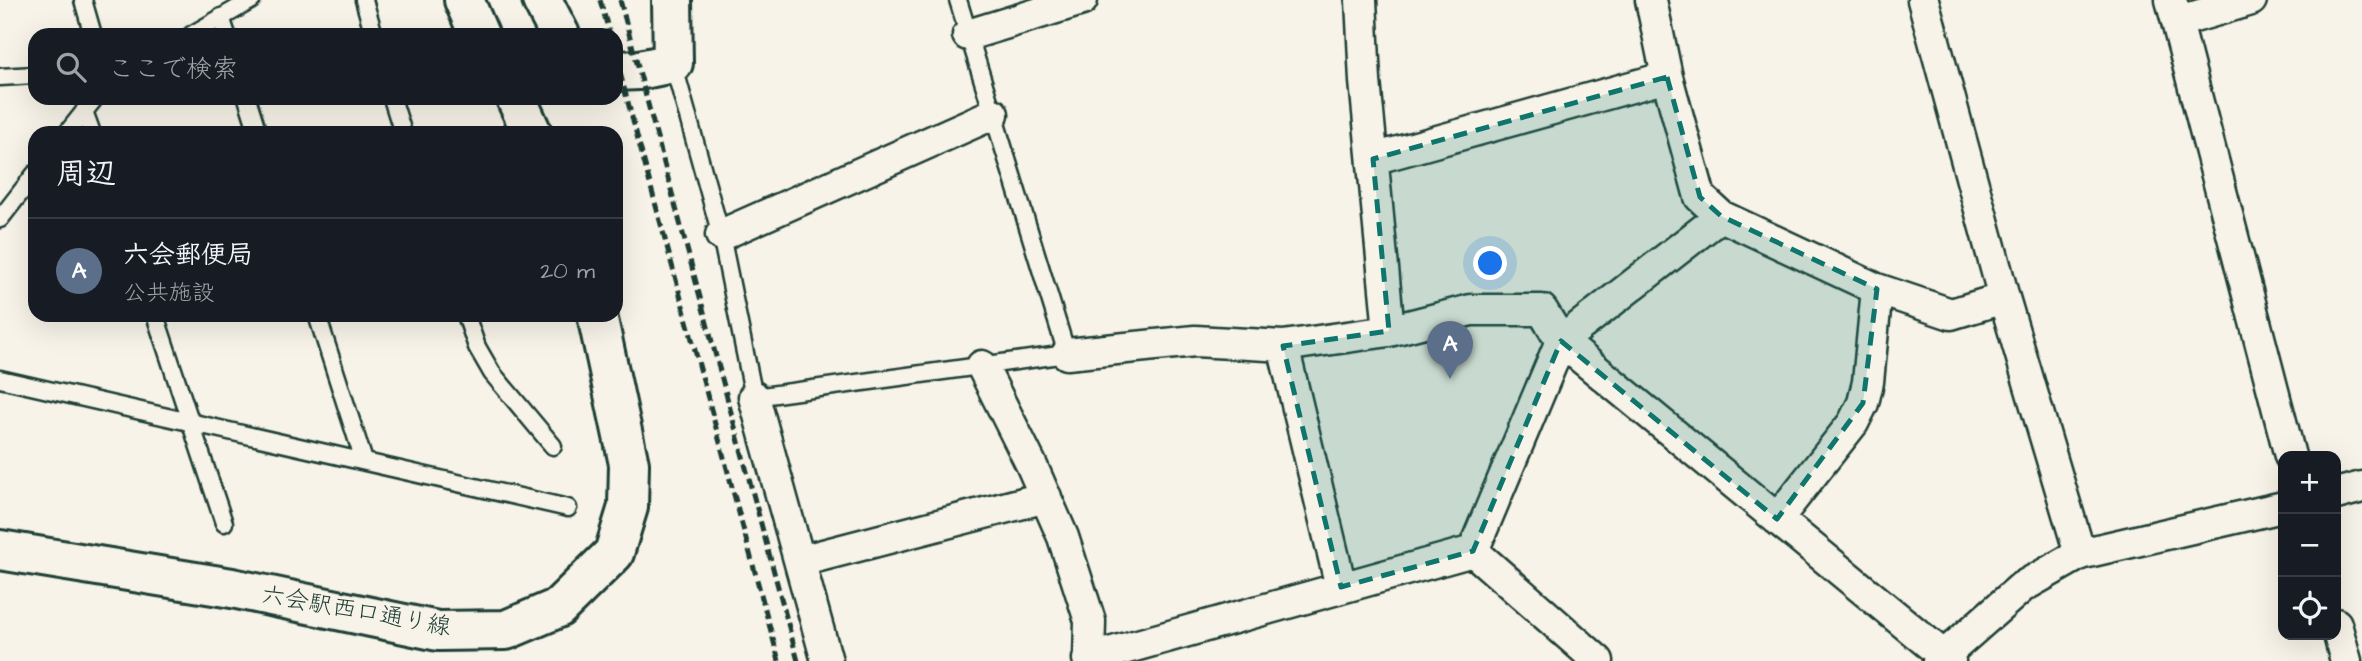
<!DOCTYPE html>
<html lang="ja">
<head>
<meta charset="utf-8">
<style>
	:root { --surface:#171b24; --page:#20242c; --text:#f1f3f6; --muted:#9ea1a6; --line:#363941; --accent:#ea580c }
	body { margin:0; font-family:"Architects Daughter","Klee One",sans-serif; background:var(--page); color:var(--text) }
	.controls { position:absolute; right:21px; bottom:21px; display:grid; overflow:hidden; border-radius:14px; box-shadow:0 7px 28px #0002 }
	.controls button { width:63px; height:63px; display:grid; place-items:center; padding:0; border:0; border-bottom:2px solid var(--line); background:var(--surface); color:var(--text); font:35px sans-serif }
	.you { position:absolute; left:1491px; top:264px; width:24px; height:24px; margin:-18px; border:5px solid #fff; border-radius:50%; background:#1a73e8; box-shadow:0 0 0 10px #1a73e833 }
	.badge { display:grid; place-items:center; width:46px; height:46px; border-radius:50%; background:var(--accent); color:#fff; font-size:23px; font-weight:700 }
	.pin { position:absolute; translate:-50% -58px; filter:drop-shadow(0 2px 4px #0008) }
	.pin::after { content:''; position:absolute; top:37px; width:24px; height:21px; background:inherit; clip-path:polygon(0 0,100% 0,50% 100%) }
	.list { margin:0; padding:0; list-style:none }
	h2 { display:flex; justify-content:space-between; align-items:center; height:91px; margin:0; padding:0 28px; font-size:30px }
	h2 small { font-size:23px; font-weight:400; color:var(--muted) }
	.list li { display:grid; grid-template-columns:46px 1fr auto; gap:21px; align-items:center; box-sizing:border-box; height:105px; padding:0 28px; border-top:2px solid var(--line) }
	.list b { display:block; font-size:26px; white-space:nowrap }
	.list p { margin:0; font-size:23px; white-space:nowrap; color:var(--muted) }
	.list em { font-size:23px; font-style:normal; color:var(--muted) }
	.icon { flex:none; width:38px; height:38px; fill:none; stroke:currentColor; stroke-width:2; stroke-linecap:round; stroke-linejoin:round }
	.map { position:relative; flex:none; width:2362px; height:661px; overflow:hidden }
	.search { position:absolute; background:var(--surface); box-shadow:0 7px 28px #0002; left:28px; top:28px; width:595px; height:77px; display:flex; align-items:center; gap:18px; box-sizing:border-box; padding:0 24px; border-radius:21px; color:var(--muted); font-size:26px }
	.panel { position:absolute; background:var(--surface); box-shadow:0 7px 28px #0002; left:28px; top:126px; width:595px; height:196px; border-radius:21px }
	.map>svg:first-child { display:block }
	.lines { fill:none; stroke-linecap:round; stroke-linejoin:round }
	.lane-casing { stroke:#1f3d34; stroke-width:21 }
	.street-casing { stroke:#1f3d34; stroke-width:35 }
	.secondary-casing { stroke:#1f3d34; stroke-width:44 }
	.lane { stroke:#f7f3e8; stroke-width:16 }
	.street { stroke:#f7f3e8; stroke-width:30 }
	.secondary { stroke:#f7f3e8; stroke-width:38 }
	.rail { stroke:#1f3d34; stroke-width:5; stroke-dasharray:10 5; stroke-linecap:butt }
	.marked { fill:#0f766e; fill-opacity:0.2; stroke:#0f766e; stroke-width:5; stroke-dasharray:14 9; stroke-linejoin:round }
	.labels { text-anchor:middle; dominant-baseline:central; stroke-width:5; stroke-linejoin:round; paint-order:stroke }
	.street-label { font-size:24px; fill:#1f3d34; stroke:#f7f3e8 }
</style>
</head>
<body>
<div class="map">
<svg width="2362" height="661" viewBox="0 0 2362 661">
	<rect width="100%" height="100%" fill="#f7f3e8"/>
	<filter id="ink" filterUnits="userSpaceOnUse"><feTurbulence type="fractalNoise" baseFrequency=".0143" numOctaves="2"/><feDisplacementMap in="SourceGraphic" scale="14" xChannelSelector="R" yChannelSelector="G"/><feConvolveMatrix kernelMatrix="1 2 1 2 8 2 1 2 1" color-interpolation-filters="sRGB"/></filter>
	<g filter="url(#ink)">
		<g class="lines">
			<!-- lane casing -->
			<g class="lane-casing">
				<path id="lane" d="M83,0L93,35
					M364,0L374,35
					M221,17L227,35
					M191,35L252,0
					M673,63L721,235L754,397L1067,354L958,0
					M0,77L35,75
					M247,98L258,133
					M392,98L403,133
					M84,111L92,133
					M67,133L95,98
					M0,219L35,174
					M155,315L224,523
					M317,315L364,461
					M466,315L477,347L492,373L553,446
					M0,379L568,508"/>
			</g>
			<!-- street casing -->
			<g class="street-casing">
				<path id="street" d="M1361,0L1365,81L1389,331
					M1651,0L1667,77L1700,197L1721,216L1877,289L1951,314L2004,298
					M1923,0L2004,298L2080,554
					M2171,0L2177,22L2251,0
					M2177,22L2290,456
					M968,35L1082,0
					M1373,159L1667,77
					M721,235L993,114
					M1283,346L1341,587
					M1067,354L1195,341L1283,346L1389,331L1471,310H1542L1561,341L1950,661
					M982,366L1031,464L1063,537L1090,621L1089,661
					M754,397L827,661
					M2336,494L2362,487
					M1777,519L1853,423L1863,403L1868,382L1877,289
					M1473,551L1561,341L1721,216
					M800,561L1046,497
					M2336,624L2346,661
					M1088,659L1473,551L1598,661
					M1938,661L2022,587L2080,554L2283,507"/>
			</g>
			<!-- secondary casing -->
			<g class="secondary-casing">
				<path id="secondary" d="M464,0L479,35
					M542,0L560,35
					M616,71L639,70L673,63L672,0
					M516,98L532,133
					M0,550L232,588L438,631L506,630L558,608L614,553L628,507L629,464L597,315"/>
			</g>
			<!-- lane -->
			<use href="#lane" class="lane"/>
			<!-- street -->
			<use href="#street" class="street"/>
			<!-- secondary -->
			<use href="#secondary" class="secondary"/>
			<!-- rail -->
			<path class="rail" d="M600,0L610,35
				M620,0L798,661
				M616,58L779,661"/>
		</g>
	</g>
	<!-- marked area -->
	<path class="marked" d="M1667,77L1700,197L1721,216L1877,289L1863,403L1777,519L1561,341L1473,551L1341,587L1283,346L1389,331L1373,159Z"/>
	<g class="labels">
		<!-- street labels -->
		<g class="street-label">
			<text transform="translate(356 611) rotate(10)">六会駅西口通り線</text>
		</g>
	</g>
</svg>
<div class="controls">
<button>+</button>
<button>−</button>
<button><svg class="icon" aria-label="locate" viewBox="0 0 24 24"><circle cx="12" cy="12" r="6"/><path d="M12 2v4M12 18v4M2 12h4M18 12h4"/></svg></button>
</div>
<div class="you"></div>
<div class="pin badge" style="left:1450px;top:379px;background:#5c6f8a">A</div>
<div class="search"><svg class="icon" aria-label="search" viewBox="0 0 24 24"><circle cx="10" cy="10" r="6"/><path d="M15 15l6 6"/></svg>ここで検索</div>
<section class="panel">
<h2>周辺<small></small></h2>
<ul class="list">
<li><span class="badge" style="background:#5c6f8a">A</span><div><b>六会郵便局</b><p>公共施設</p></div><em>20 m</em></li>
</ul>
</section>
</div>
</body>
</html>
